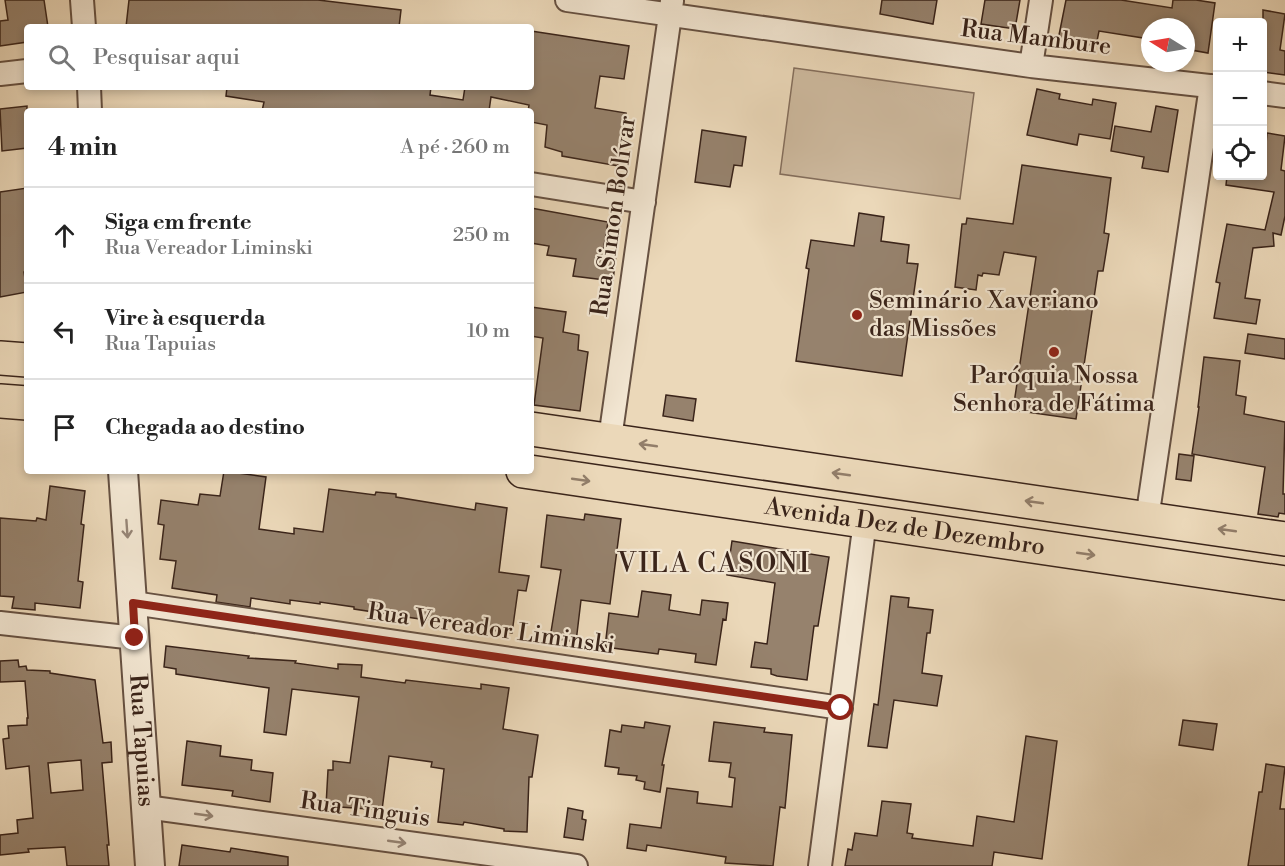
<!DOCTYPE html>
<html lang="pt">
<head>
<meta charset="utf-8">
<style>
	:root { --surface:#fff; --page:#f6f6f6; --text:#222; --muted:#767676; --line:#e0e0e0 }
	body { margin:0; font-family:"Libre Bodoni",serif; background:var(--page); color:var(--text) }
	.controls { position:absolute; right:18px; top:18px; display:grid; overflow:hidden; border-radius:6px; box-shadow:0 3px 9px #0003 }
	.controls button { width:54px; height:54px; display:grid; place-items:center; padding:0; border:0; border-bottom:2px solid var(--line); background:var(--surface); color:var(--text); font:30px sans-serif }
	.compass { position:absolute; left:1141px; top:18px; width:54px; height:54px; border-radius:50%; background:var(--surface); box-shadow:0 3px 9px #0003; rotate:281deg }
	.stop { position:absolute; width:18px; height:18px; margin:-14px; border:4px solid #8f2418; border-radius:50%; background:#fff }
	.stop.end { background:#8f2418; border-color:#fff; box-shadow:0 2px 6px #0008 }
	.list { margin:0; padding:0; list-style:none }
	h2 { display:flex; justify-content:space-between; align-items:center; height:78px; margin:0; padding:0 24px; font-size:26px }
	h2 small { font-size:20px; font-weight:400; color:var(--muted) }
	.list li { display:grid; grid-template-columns:39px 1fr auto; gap:18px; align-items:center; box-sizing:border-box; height:96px; padding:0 24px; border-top:2px solid var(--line) }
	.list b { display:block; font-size:22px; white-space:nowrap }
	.list p { margin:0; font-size:20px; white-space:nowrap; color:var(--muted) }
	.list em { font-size:20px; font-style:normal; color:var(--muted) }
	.icon { flex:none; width:33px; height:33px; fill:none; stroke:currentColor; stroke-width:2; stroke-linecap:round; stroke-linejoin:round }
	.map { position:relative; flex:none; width:1285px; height:866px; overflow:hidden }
	.search { position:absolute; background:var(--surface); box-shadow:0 3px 9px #0003; left:24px; top:24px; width:510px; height:66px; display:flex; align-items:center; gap:15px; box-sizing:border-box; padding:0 21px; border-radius:6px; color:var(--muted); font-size:22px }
	.panel { position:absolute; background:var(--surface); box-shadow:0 3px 9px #0003; left:24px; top:108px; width:510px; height:366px; border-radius:6px }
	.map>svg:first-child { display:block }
	.green { fill:#cdb99e; stroke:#846e5c; stroke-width:1.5 }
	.building { fill:#96826d; stroke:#3a241a; stroke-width:1.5; fill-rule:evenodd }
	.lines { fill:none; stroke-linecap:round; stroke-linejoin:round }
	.minor-casing { stroke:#665142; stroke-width:26 }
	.tertiary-casing { stroke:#665142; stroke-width:32 }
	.trunk-casing { stroke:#3a241a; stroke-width:36 }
	.minor { stroke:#f2e6d2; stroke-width:22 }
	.tertiary { stroke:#f2e6d2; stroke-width:28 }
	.trunk { stroke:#ebd8b9; stroke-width:33 }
	.oneway { stroke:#927e6a }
	.oneway2 { stroke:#968576 }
	.route { stroke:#8f2418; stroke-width:8 }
	.poi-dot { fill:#8f2418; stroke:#f2e6d2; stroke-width:2 }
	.labels { text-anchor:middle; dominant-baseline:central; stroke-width:4.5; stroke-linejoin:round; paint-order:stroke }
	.street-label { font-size:24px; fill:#3a241a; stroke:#f2e6d2 }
	.poi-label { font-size:24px; fill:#3a241a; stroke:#f2e6d2; text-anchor:start }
	.quarter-label { font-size:27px; letter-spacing:1.5px; fill:#3a241a; stroke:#f2e6d2 }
</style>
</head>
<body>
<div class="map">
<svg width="1285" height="866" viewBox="0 0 1285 866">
	<rect width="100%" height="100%" fill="#ebd8b9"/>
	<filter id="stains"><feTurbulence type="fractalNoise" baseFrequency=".00333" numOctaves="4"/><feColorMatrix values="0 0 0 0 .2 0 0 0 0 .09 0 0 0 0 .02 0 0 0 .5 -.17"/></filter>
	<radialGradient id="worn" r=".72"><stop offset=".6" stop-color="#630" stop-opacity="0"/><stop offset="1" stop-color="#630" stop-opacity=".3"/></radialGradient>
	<!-- green -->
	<path class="green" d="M794,68L974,93L960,199L780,174Z"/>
	<!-- building -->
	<path class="building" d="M5,0H44L48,27H27V42L0,46V21L8,20Z
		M129,0H318L401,10L399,27H126Z
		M882,0H937L933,24L880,14Z
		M985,0H1020L1015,29L981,24Z
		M1066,0H1121L1172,8L1173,0H1196L1215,3L1208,53L1186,49V27H1150V39L1099,31L1096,46L1058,40Z
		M1263,10L1285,14L1280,50L1285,51V75L1263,72Z
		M531,31L629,46L624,79L600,76L595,108L626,113L618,166L562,156V152L545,147L547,125L531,122V111H528L529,105L491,97L489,111H262L264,102L226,96L227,87H431L430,95L463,100L465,87H531Z
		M1037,89L1060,94L1059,99L1092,105L1093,99L1116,103L1110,139L1079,134L1077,145L1027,135Z
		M27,106V148L2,151L0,109Z
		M1156,106L1178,110L1168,172L1142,168L1144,157L1111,151L1115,126L1151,132Z
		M702,130L746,137L742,166L734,165L730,187L695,182Z
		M1267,133L1285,136L1281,170L1285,171V216L1281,235L1273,233L1274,246L1253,248L1245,298L1260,300L1256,324L1214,318L1220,283L1216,282L1227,224L1265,230L1274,192L1226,185L1227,176H1263Z
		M1022,165L1111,178L1104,233L1109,234L1103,271H1098L1076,419L1013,410L1036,257L1004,252L999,275L983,273L982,276L978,275L976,290L955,287L962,224H966L967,218L1013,224Z
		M27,188V271L24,272L27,292L0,297V192Z
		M531,208L608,222L603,252L616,254L613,281L573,276L576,259L547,255L549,246L531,243Z
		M859,213L884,217L881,241L909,245L907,263L918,264L902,376L796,361L809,269L806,268L811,240L854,246Z
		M531,307L566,312L563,332L579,335L578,350L588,352L580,411L534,405L543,338L531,336Z
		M1248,334L1285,339V359L1245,353Z
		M1204,357L1240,361L1236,395L1246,397L1244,414L1285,422L1283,494H1285V514L1279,513L1278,517L1258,514L1265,467L1192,454L1199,407H1198Z
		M666,395L696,399L693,421L663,416Z
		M1179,454L1194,456L1191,481L1176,479Z
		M224,471L266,477L259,529L294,534V528L323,532L329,489L375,495L376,492L396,494V497L475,510L476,503L507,508L499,572L529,576L526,591L518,590L512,633L490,630L491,628L433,621L354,609V607L320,602V604L290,600V604L251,598L250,607L216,602L217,595L172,588L176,561L160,559L164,525L158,524L161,500L198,505L200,494L220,496Z
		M50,486L85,491L81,524L84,525L78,581L83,582L80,608L35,603V610L12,608L14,597L0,596V518L36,521L37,518L46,520Z
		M585,514L621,519L610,604L581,600L576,642L550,638L561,570L541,567L547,515L584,520Z
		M732,541L829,557L818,626H814L807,680L777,676L771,674V669L751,667L755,642L767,644L775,583L727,575Z
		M642,591L671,595L669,610L700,615L702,600L728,603L726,620L723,619L716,665L695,662L696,654L659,649L658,654L605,647L609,613L638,617Z
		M891,596L909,598L908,607L933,610L930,633H927L922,673L942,676L937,706L894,700L887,748L868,746L874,704L878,705Z
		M166,646L249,656L248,658L296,661L295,663L338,669V664L362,665L361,677L405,683L406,680L481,689V684L509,688L503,729L538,735L532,777H529L527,832L504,831V829L464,822L463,825L438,822L444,769L431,767L432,762L389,756L382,810L326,806L328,770H333V761L350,763L359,697L292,689L286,735L264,732L269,688L176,674V669L164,667Z
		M18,660L19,667L26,666L27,670L50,671V673L95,680L103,743L111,742L112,762L102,763L109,845H107L109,866H67L65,847L28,849L29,852L0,855V835L18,833L17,820L33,818L29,766L6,769L3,739L9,738L8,726L27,725V718H28L25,681L0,682V661ZM81,760L83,790L51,793L48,763Z
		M1183,720L1217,724L1213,750L1179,745Z
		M645,722L670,726L662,765H664L660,792L644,789L645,782L636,780L637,776L618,774L619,768L605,766L610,730L621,732L622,725L644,728Z
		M714,722L765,728L764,732L792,735L785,808L780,807L773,866L725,863L726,857L647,845L646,851L627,848L630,824L661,828L667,788L698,792L697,803L732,807L735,778L729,777L731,763L709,761Z
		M1026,736L1057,741L1042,859L994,852L992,866H845L848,849L852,850L855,833L877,836L882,801L911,804L907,833L913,834L912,838L973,846L977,816L1014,822Z
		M187,741L221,746L220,756L252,760L251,770L273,773L270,802L232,796L233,791L182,785Z
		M1266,764L1285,767L1280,809H1285V866H1248L1259,792H1262Z
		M568,808L583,811L582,819L586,820L583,840L564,837Z
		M182,845L230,852L231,848L288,857V866H179Z"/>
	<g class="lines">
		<!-- minor casing -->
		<g class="minor-casing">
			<path id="minor" d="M82,0L84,27
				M567,0L1031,66L1218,87
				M1031,66L1041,0
				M0,74L27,71
				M89,87L90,111
				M1262,93L1285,96
				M531,184L644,202
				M610,439L672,1
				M1147,519L1211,86
				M133,603L841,708
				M0,623L135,638
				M146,807L576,866
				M820,866L865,521"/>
		</g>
		<!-- tertiary casing -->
		<g class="tertiary-casing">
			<g id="tertiary">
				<path id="s1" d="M123,471L150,866"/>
			</g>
		</g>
		<!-- trunk casing -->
		<g class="trunk-casing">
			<g id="trunk">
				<path d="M0,358L27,360"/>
				<path d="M0,401L27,403"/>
				<path d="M531,429L1285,539"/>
				<path id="s2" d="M523,471L1285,583"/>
			</g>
		</g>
		<!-- minor -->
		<use href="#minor" class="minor"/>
		<!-- tertiary -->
		<use href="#tertiary" class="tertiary"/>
		<!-- trunk -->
		<use href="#trunk" class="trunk"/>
	</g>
	<!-- one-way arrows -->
	<defs><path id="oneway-shaft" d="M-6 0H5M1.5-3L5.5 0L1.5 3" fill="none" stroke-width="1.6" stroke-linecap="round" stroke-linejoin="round" transform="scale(1.5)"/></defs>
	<g class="oneway">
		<use href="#oneway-shaft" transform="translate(648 445) rotate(-172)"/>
		<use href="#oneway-shaft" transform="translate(841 474) rotate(-172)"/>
		<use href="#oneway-shaft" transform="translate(581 480) rotate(8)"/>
		<use href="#oneway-shaft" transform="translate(1034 502) rotate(-172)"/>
		<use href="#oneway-shaft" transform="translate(1227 530) rotate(-172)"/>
		<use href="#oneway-shaft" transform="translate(1086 554) rotate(8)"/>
	</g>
	<g class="oneway2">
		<use href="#oneway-shaft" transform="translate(127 529) rotate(86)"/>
		<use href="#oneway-shaft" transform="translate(204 815) rotate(8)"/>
		<use href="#oneway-shaft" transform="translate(397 842) rotate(8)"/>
	</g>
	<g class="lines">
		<!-- route -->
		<path class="route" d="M135,638L133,603L841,708"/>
	</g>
	<!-- markers -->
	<g class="poi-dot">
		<circle cx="857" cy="315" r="6"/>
		<circle cx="1054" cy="352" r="6"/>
	</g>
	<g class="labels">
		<!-- street labels -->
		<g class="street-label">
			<text transform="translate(1036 38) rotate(7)">Rua Mambure</text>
			<text transform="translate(614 216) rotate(-82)">Rua Simon Bolívar</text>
			<text stroke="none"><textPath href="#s2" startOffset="386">Avenida Dez de Dezembro</textPath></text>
			<text transform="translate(491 629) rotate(8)">Rua Vereador Liminski</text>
			<text stroke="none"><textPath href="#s1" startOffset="270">Rua Tapuias</textPath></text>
			<text transform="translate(365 810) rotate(8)">Rua Tinguis</text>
		</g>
		<!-- poi labels -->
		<g class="poi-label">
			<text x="869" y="301">Seminário Xaveriano<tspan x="869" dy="28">das Missões</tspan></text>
			<text x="1054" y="376" text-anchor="middle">Paróquia Nossa<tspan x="1054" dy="28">Senhora de Fátima</tspan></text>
		</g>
		<!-- quarter labels -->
		<g class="quarter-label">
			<text x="714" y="564">VILA CASONI</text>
		</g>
	</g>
	<rect width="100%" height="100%" filter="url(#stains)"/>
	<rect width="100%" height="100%" fill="url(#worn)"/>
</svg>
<div class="controls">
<button>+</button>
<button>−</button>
<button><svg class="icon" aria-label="locate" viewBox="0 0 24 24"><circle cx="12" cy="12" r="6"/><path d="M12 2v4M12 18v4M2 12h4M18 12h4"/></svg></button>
</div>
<svg class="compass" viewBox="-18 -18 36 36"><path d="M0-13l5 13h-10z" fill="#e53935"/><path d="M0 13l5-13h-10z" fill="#767676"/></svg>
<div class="stop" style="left:841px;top:708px"></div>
<div class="stop end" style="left:135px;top:638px"></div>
<div class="search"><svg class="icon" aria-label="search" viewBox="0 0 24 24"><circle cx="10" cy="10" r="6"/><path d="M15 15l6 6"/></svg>Pesquisar aqui</div>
<section class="panel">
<h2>4 min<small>A pé · 260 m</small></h2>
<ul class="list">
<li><svg class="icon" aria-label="ahead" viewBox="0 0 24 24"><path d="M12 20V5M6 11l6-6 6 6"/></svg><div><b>Siga em frente</b><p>Rua Vereador Liminski</p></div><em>250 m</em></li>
<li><svg class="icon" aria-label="left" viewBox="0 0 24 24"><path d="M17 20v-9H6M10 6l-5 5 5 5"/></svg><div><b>Vire à esquerda</b><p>Rua Tapuias</p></div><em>10 m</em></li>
<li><svg class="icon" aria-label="arrive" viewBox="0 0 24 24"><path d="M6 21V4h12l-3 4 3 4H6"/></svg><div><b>Chegada ao destino</b></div></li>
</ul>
</section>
</div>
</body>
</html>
